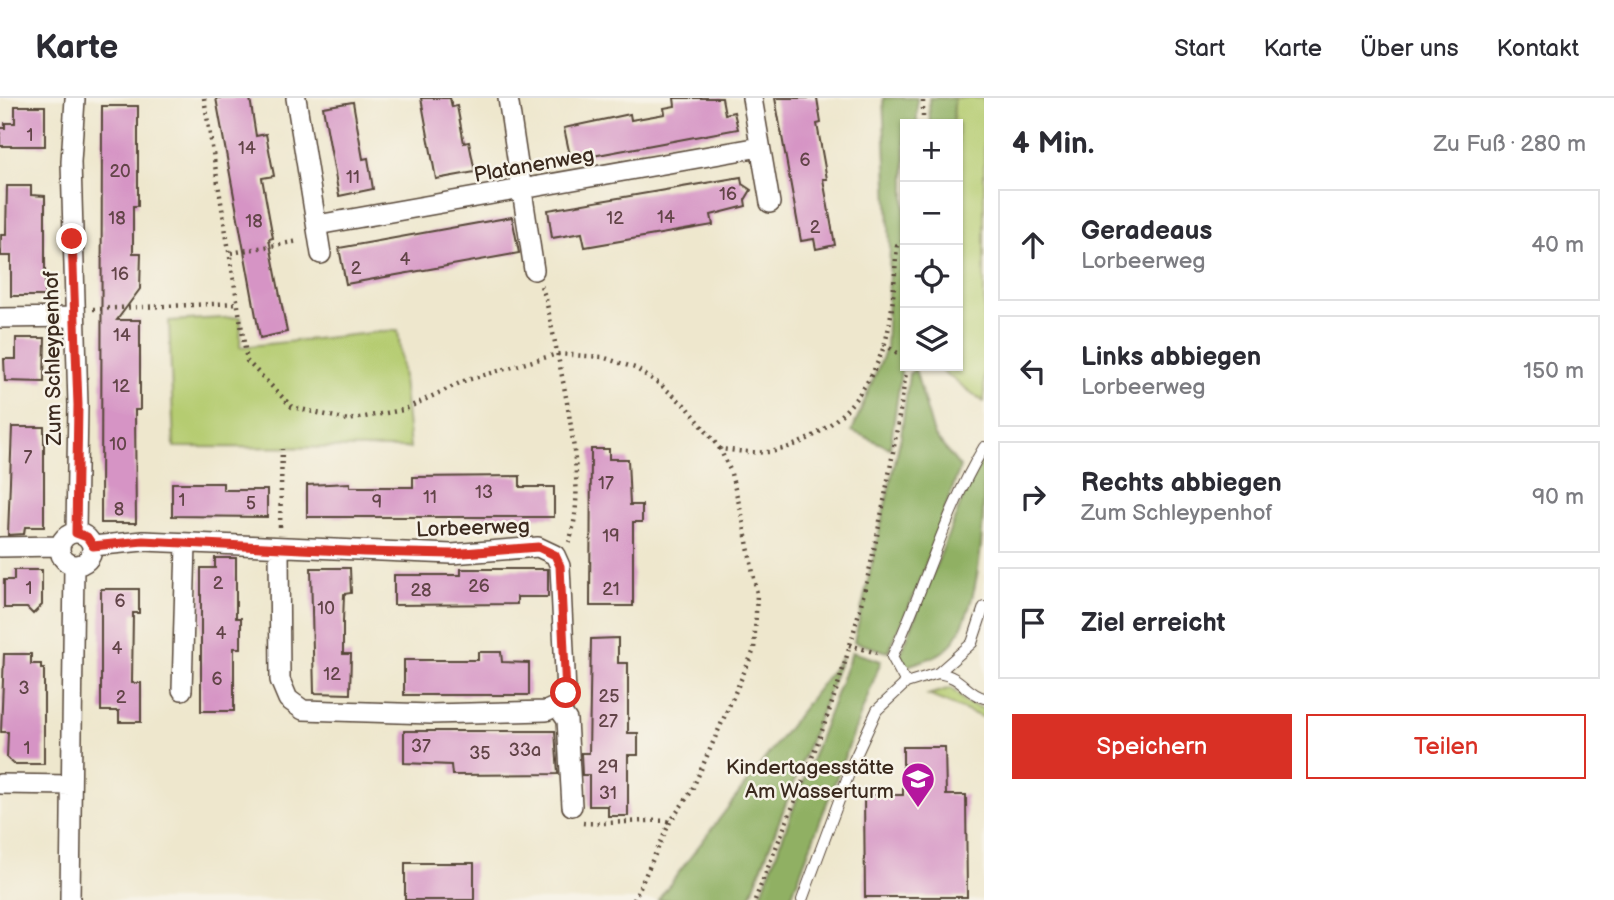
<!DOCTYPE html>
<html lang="de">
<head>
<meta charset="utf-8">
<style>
	:root { --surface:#fff; --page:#f2f2f3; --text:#2b2b33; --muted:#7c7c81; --line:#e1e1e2; --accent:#d93025 }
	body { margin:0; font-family:"Balsamiq Sans",sans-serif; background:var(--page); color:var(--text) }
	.controls { position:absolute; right:21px; top:21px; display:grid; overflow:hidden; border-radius:0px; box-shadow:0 2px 5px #0004 }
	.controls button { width:63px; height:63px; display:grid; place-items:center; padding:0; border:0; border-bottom:2px solid var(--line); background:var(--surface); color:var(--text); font:35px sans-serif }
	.stop { position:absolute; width:21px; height:21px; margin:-16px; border:5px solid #d93025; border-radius:50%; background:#fff }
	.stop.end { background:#d93025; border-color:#fff; box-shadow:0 2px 7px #0008 }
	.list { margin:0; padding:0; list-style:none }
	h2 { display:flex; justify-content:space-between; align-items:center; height:91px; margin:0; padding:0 28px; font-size:30px }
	h2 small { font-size:23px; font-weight:400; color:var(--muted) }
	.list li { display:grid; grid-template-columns:46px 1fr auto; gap:21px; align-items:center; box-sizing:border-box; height:112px; margin:0 14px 14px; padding:0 14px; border:2px solid var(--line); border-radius:0px }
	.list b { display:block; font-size:26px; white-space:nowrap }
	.list p { margin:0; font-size:23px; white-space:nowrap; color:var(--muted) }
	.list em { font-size:23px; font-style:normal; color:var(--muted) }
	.actions { display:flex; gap:14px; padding:21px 28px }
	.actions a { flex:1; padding:16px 0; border:2px solid var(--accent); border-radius:0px; text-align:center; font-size:24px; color:var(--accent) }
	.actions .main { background:var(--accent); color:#fff }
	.icon { flex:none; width:38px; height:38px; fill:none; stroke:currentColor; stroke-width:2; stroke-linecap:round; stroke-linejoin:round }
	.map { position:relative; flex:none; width:984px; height:802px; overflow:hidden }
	header { display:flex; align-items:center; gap:42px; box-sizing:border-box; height:98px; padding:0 35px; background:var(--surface); border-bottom:2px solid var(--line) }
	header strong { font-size:33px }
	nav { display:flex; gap:38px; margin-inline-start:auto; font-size:24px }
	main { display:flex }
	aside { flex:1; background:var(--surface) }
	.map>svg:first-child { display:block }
	.green { fill:#b5cc71; stroke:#787b48; stroke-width:2 }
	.forest { fill:#90b063; stroke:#666d40; stroke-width:2 }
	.building { fill:#d694c5 }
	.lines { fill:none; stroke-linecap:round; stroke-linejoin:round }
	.lane-casing { stroke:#564638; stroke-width:12 }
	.street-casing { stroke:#564638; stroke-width:22 }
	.path { stroke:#564638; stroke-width:4.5; stroke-dasharray:2 5; stroke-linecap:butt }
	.lane { stroke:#fff; stroke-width:10 }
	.street { stroke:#fff; stroke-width:19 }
	.route { stroke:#d93025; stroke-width:9 }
	.labels { text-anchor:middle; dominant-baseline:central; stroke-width:5; stroke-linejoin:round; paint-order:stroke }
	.number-label { font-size:18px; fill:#624448 }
	.street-label { font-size:21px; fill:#3b2a1e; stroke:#f7f3e8 }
	.poi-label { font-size:21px; fill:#3b2a1e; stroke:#f7f3e8; text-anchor:end }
</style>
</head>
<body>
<header>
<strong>Karte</strong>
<nav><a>Start</a><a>Karte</a><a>Über uns</a><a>Kontakt</a></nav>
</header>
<main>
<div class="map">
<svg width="984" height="802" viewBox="0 0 984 802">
	<rect width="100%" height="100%" fill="#f7f3e8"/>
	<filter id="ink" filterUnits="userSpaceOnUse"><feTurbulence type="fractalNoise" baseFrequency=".0143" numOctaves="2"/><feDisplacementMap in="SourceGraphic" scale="14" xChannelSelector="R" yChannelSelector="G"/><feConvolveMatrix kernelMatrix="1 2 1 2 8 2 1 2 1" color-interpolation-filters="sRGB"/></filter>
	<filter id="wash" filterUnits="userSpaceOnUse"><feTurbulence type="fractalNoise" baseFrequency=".00686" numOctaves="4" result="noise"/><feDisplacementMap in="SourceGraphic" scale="28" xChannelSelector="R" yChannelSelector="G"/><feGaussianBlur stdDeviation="1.57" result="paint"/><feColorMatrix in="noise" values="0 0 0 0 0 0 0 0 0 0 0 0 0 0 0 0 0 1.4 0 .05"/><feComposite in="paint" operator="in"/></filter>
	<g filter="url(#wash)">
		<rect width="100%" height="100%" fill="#eee7cd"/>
		<!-- green -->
		<path class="green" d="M954,0H984V304L938,270V268H958V26H953Z
			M241,219L240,249L398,232L410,350L174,349L169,223Z
			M951,590L966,605L984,611V620L928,597Z"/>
		<!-- forest -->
		<path class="forest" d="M883,0H917V26H905V247L890,350L852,333L886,251L890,150Z
			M929,0H954L953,26H930Z
			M915,271L934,337L960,369L917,491L888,554L854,544L901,338L909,276Z
			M984,359C984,416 984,507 949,549C937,560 920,563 905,569L900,558L968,387Z
			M852,554L881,563L790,802H759Z
			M842,559L749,802H658Z"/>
		<g id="blocks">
			<!-- building -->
			<path class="building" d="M216,0H250L256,38L266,36L274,78L262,80L273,140L269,141L287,234L260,240Z
				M421,0H450L452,9L457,8L464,45L469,44L475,74L436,81Z
				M674,0H722L725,16L734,14L738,31L571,62L564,30L630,16L631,22L665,16L664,10L675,8Z
				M775,0H817L821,25L817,26L827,81H823L835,147L816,151L814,141L801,143Z
				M353,4L363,61L368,60L373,91L339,98L323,9Z
				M15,8H45V48H0V30H5V25H15Z
				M102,8H138V108H133V155H141L140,191L117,222H140V312H135L136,425H101Z
				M741,79L742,86L751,92L745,102L746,108L711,117L713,127L585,149L582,135L552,140L548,112Z
				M7,88H31V97L45,98V198H11V158H1V137H6Z
				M512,119L519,155L346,186L339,150Z
				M16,240H45L44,284L5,283L4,261H16Z
				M12,329H44V429H25L24,436L8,437Z
				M591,351H609V361H628L630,407H642V424H633V508H590Z
				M520,378V389H554V419H307V387L350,385V389H413V379Z
				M172,385H223V392H267V419L172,418Z
				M215,460H236V520H241V550H234V613H201V470H215Z
				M311,470H350L351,495L344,496L343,524V556H351L350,596L314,595Z
				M461,471H548V499H517V506L394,507V477H461Z
				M14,472H42V507L33,516L27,510H4V482H14Z
				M101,491H139V515H133L132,585H141V624H119V613H101Z
				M618,540V565H628V635H638V657H628V718H608V708H589V677H582L581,655H589L591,541Z
				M478,554H501L502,564L529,565V597H404V562H478Z
				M4,556H31V566H41V571H44V666H14L7,660L8,634H1Z
				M404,633H555L558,676L452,677L451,667L404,665Z
				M903,649H945L946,697H966L967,799H865L864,697H903Z
				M405,765H474V802H405Z"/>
		</g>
	</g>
	<g filter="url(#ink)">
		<use href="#blocks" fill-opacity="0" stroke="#564638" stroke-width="2"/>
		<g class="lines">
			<!-- lane casing -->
			<g class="lane-casing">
				<path id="lane" d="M938,575C963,579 964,594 984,600
					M906,585L892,559C925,490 944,415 984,349
					M802,802L854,662L877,612L906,585L938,575L972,545L984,509"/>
			</g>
			<!-- street casing -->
			<g class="street-casing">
				<path id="street" d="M296,0L321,156
					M508,0L534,172
					M752,0L770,105
					M75,1L71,64L78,307L76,434
					M317,127L760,49
					M0,220L75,219
					M60 451a16 16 0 1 1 32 0a16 16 0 1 1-32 0Z
					M93,448L143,443L452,456L538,449L555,457L560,468L566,595L557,608L546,613L431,616L303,612L288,601L280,582L279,451
					M0,449L59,448
					M182,592L186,446
					M557,608L567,622L572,708
					M0,686L71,687
					M70,802L74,467"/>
			</g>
			<!-- path -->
			<path class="path" d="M204,0L247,263L292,309L348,322L403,312L464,283L557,256L602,259L635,270L661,287L688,310L720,351C739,353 761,357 779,352C832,338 869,295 885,245C894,214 894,180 897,148L905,142
				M923,26V0
				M231,155L299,143
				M541,188L546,201C558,265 591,384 569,444
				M93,211L239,205
				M884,246L905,260
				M280,429L282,351
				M849,547L877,555
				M583,725C600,727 663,720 670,724
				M634,802L670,724L691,694L754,552L757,496L742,417L730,372L720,351
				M755,802C779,741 805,681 827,619C867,507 889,386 907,268"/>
			<!-- lane -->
			<use href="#lane" class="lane"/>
			<!-- street -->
			<use href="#street" class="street"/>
		</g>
	</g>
	<g class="lines" filter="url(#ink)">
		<!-- route -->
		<path class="route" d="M72,141L78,307L76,435L87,439L93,448L143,443L364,454L452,456L538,449L555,457L560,468L566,595"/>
	</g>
	<!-- icons -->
	<defs>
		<g id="school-pin" transform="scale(1.75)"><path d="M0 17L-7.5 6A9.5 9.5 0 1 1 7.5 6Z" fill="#b5179e" stroke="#f7f3e8"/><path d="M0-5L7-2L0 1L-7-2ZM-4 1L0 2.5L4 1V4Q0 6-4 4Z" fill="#fff"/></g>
	</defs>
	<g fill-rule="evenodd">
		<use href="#school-pin" x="918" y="681"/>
	</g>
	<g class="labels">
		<!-- number labels -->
		<g class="number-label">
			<text x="30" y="37">1</text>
			<text x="247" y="50">14</text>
			<text x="805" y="62">6</text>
			<text x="120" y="73">20</text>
			<text x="353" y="79">11</text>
			<text x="728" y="96">16</text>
			<text x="666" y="119">14</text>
			<text x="117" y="120">18</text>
			<text x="615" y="120">12</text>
			<text x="254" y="123">18</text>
			<text x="815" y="129">2</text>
			<text x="405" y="161">4</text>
			<text x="356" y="170">2</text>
			<text x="120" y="176">16</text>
			<text x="122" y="237">14</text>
			<text x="121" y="288">12</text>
			<text x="118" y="346">10</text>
			<text x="28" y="359">7</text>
			<text x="606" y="385">17</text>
			<text x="484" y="394">13</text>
			<text x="430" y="399">11</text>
			<text x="182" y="402">1</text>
			<text x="377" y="404">9</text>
			<text x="251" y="405">5</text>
			<text x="119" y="411">8</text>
			<text x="611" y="438">19</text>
			<text x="218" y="485">2</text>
			<text x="479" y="488">26</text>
			<text x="29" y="490">1</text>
			<text x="611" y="491">21</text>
			<text x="421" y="492">28</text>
			<text x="120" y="503">6</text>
			<text x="326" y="510">10</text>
			<text x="221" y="535">4</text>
			<text x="117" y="550">4</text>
			<text x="332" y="576">12</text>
			<text x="217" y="581">6</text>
			<text x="24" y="590">3</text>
			<text x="609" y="598">25</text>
			<text x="121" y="599">2</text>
			<text x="608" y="623">27</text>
			<text x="421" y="648">37</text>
			<text x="27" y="650">1</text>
			<text x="525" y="652">33a</text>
			<text x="480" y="655">35</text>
			<text x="608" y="669">29</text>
			<text x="608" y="695">31</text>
		</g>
		<!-- street labels -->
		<g class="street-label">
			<text transform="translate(534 67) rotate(-10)">Platanenweg</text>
			<text transform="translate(53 260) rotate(-91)">Zum Schleypenhof</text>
			<text transform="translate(473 430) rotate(-2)">Lorbeerweg</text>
		</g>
		<!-- poi labels -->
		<g class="poi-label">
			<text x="894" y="669">Kindertagesstätte<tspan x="894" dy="24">Am Wasserturm</tspan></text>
		</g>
	</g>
</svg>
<div class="controls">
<button>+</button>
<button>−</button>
<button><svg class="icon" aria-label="locate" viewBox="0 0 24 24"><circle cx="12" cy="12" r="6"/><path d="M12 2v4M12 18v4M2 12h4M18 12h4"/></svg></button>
<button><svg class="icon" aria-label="layers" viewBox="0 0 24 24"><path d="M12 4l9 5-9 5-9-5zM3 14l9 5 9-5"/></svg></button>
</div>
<div class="stop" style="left:566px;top:595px"></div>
<div class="stop end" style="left:72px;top:141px"></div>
</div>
<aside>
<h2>4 Min.<small>Zu Fuß · 280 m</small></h2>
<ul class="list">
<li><svg class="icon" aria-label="ahead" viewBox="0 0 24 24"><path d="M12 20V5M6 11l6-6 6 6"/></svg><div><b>Geradeaus</b><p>Lorbeerweg</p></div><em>40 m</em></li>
<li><svg class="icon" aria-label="left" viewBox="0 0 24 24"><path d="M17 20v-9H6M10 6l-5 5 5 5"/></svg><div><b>Links abbiegen</b><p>Lorbeerweg</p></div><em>150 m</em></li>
<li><svg class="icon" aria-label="right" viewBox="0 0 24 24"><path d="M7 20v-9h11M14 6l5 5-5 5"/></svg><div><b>Rechts abbiegen</b><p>Zum Schleypenhof</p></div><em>90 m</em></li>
<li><svg class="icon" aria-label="arrive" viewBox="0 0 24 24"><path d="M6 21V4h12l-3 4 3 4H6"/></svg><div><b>Ziel erreicht</b></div></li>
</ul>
<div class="actions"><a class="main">Speichern</a><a>Teilen</a></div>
</aside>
</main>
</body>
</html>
